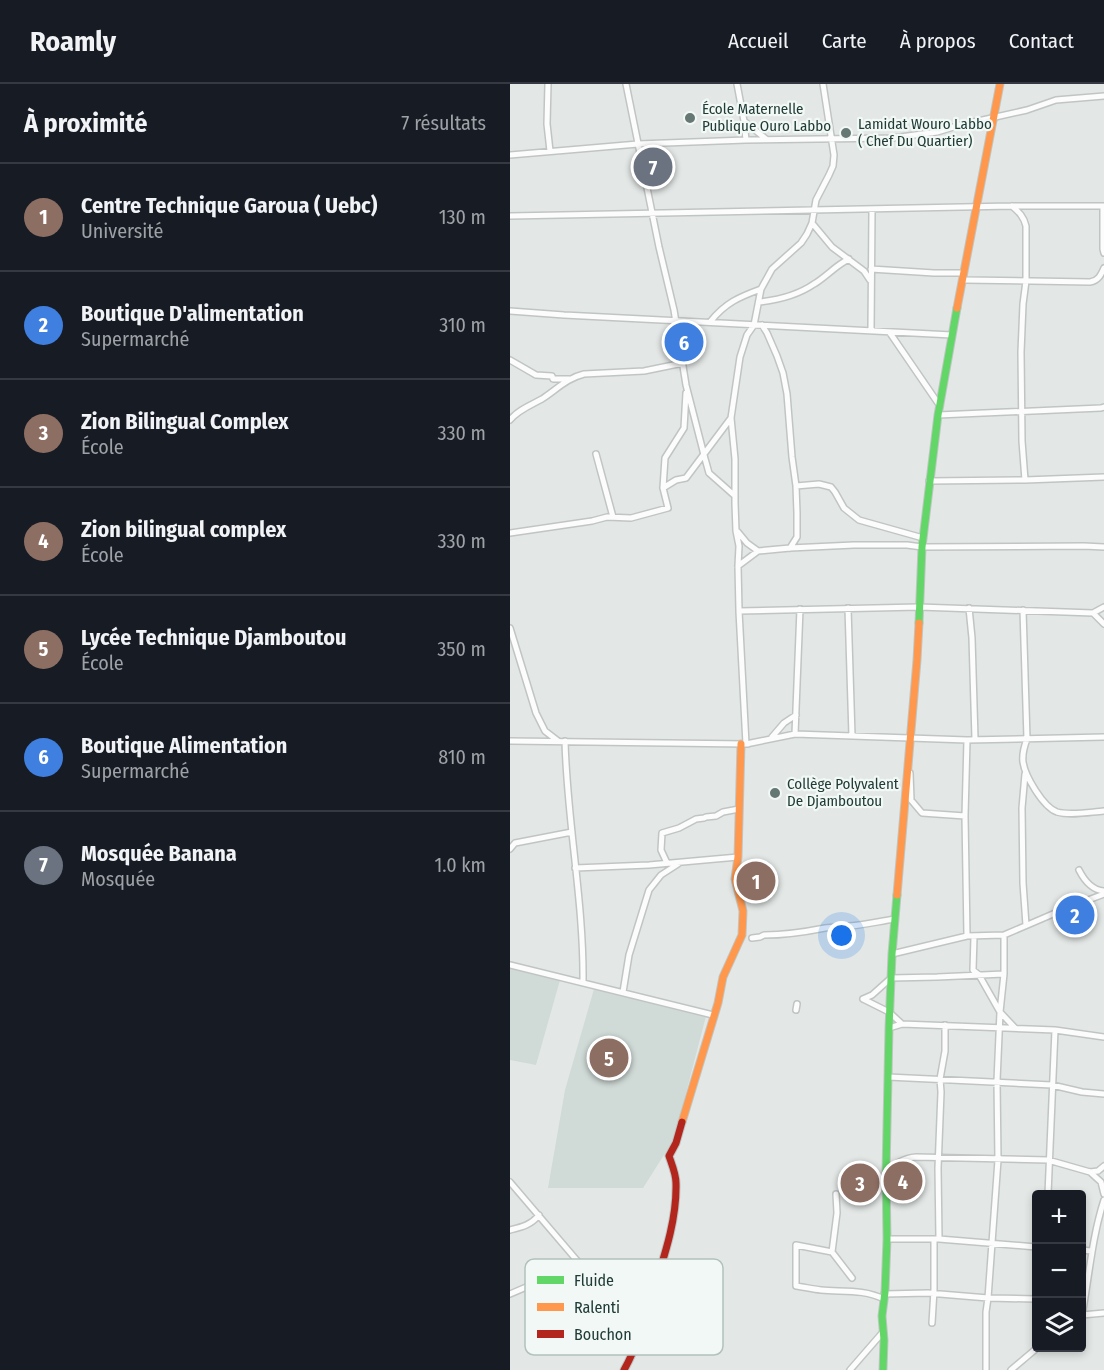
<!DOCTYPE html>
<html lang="fr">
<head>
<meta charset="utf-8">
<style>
	:root { --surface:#171b24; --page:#20242c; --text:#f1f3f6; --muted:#9ea1a6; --line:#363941; --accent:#1a73e8 }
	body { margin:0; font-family:"Fira Sans Condensed",sans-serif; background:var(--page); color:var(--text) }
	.controls { position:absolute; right:18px; bottom:18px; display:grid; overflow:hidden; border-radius:6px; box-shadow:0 3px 9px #0003 }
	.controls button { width:54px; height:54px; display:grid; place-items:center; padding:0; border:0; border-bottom:2px solid var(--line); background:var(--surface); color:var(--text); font:30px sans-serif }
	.you { position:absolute; left:332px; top:852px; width:21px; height:21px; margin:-15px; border:4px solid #fff; border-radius:50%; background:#1a73e8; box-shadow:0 0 0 9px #1a73e833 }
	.badge { display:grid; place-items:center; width:39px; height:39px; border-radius:50%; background:var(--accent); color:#fff; font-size:20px; font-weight:700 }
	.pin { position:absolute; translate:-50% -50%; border:3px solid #fff; box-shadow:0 2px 6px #0006 }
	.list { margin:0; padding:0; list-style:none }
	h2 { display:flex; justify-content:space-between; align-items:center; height:78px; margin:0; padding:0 24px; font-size:26px }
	h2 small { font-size:20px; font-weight:400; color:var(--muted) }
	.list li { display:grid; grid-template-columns:39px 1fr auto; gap:18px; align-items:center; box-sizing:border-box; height:108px; padding:0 24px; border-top:2px solid var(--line) }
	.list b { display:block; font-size:22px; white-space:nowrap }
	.list p { margin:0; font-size:20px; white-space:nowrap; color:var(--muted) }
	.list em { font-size:20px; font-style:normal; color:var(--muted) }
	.icon { flex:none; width:33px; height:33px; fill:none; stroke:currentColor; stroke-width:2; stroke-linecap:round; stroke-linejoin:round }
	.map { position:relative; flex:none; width:594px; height:1286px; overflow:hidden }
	header { display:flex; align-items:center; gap:36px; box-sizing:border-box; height:84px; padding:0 30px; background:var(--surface); border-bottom:2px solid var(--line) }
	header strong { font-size:28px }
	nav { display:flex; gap:33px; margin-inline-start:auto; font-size:21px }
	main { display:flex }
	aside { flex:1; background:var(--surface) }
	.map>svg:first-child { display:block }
	.built { fill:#d0dad6 }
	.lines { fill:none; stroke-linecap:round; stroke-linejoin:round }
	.street-casing { stroke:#c0c5c3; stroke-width:8 }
	.fast-casing { stroke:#bfc6c3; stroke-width:9 }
	.slow-casing { stroke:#bfc6c3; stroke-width:9 }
	.jam-casing { stroke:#bfc6c3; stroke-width:9 }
	.street { stroke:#fbfcfb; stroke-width:5 }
	.fast { stroke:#63d668; stroke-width:7 }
	.slow { stroke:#ff974d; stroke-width:7 }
	.jam { stroke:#b3261e; stroke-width:7 }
	.poi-dot { fill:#657874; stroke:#f1f8f5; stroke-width:2 }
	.labels { text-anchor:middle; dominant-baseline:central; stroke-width:4.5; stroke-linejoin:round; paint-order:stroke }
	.poi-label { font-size:15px; fill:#213c36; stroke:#f1f8f5; text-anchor:start }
	.key { fill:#f1f8f5; stroke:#b3c0bc; stroke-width:1.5 }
	.key-label { font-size:16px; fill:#213c36 }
</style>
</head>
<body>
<header>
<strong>Roamly</strong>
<nav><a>Accueil</a><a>Carte</a><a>À propos</a><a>Contact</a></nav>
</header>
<main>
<aside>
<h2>À proximité<small>7 résultats</small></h2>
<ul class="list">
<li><span class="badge" style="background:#8d6e63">1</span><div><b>Centre Technique Garoua ( Uebc)</b><p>Université</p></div><em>130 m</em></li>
<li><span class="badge" style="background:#3f7fe0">2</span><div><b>Boutique D'alimentation</b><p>Supermarché</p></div><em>310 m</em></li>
<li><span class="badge" style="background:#8d6e63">3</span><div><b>Zion Bilingual Complex</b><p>École</p></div><em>330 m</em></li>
<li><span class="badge" style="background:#8d6e63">4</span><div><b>Zion bilingual complex</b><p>École</p></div><em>330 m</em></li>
<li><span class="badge" style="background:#8d6e63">5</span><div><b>Lycée Technique Djamboutou</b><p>École</p></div><em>350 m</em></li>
<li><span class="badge" style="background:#3f7fe0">6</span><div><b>Boutique Alimentation</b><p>Supermarché</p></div><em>810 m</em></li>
<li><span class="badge" style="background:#6b7280">7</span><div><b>Mosquée Banana</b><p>Mosquée</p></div><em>1.0 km</em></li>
</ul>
</aside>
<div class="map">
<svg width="594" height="1286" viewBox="0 0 594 1286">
	<rect width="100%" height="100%" fill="#e3e8e6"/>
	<!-- built -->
	<path class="built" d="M0,883L50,896L26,981L0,976Z
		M84,905L196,932L164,1055L133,1104H38L55,1006Z"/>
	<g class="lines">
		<!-- street casing -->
		<g class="street-casing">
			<path id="street" d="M38,0L37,40L40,67
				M116,0L149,163L164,226L176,301L194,371L199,389L225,412
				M227,0L234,37L236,56
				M234,37L256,55
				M0,71L128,60L236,56L383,54L427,48L450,41L517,26L546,16L594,12
				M502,122C509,128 514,133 516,142V197L513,220L511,268L512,357L515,396
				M593,122V165L594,169
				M0,132L502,122H594
				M302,139L322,163L354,187L360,196
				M361,185L424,189H454
				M454,196L580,198C588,197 591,191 594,184
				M249,218C268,216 288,211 304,200C316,193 326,181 339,175
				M0,227L54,231L442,251
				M200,238C215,219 229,213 251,205L262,185L291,159L297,150L302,139L306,116L319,91L323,82L324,71L313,0
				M252,241L257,249L267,272L273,289L277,310L282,373L286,402L287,429V453L280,464
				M361,247L362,126
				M380,249L430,322
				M0,276L26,291L42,292L43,295H59
				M428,331L591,324L594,323
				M0,336C8,326 21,321 32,315C46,306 57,294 74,290L134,287L173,279
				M86,370L103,433
				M419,397L515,396L594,393
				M286,402L309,400L321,403L325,408L334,424L349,436L413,454
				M153,404L166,396L176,394L221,334
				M228,448L237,459L248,467
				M0,449L82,437L97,433L121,434L158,424L153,404L155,374L174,344L176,309
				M228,482L248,467L280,464L344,461H397L412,463L574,462L594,463
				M338,524L342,652
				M459,524L462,554L465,655
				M513,526L517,655C514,663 512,670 513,678C515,692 533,723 547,728C561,732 580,728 594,727
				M229,527L409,523L583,529L594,523
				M583,529L594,540
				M0,544L26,629L35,647L48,657
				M285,650L290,525
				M262,653L274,639L286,631
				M0,657L236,660L285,650L457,656L594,653
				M55,657C57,738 74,818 73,899
				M238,660H236L229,527L228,482L229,462L226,447L225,419V375L221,334L230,273L237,251L244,241L251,205
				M400,689L401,716L412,729L455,732
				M515,690L512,724L513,799L516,841
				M0,765L5,759L62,748
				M157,779L151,766L152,749L169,744L186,735L194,734L196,733L206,732L213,728L229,725
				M65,784L139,781L228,773
				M569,786C574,796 581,806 594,807
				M457,852L455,732L457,656
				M464,853L463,886L469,891L490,928L505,944
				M242,854L250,853L254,851C275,851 295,848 315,844C323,843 331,843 339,842C355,841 370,837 385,835
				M382,870L457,852L494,851L557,824L594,810
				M0,881L203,931
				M113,908L119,871L139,806L151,791L168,780
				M353,915L362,911L381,894L427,893L494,890
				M353,915L379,928L392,940
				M286,926L287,920
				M379,944L392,940L545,946L594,953
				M378,993L542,1001L572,1008L594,1010
				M580,1088L591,1098L594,1110
				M376,1089C385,1080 393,1074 406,1073L538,1076L580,1088L588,1087L594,1082
				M0,1098L70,1180L132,1246
				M538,1110L545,946
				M0,1146C12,1143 21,1141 29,1131
				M377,1155H429L526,1163
				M429,1155L428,1084L431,1008L430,995L435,967V941
				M572,1166L581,1167
				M322,1168L327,1129L326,1110
				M342,1194L322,1168L286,1161V1202C294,1203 302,1205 311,1206C332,1208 354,1205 374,1215
				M0,1210L70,1180
				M374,1210L418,1209L478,1214L526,1215
				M572,1231C579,1193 582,1153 594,1116
				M572,1231L594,1229
				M422,1239L424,1206V1156
				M340,1286L373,1248
				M476,1286V1228L478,1214L488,1076L487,997L490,928L494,890V851
				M501,1286L527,1264"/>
		</g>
		<!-- fast casing -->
		<g class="fast-casing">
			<path id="fast" d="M409,539L412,463L428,331L447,224
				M373,1286L374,1256L372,1232L375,1208L377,1155L376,1089L379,944L382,870L387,811"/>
		</g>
		<!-- slow casing -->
		<g class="slow-casing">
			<path id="slow" d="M447,224L490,0
				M387,811L407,576L409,539
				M172,1038L208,919L213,893L232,851L233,827L225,795L228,773L231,660"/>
		</g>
		<!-- jam casing -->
		<g class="jam-casing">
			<path id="jam" d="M114,1286C128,1261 135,1235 143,1208C154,1173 167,1136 166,1099C166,1090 162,1081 159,1072L166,1059L172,1038"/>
		</g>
		<!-- street -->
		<use href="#street" class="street"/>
		<!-- fast -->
		<use href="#fast" class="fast"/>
		<!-- slow -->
		<use href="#slow" class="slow"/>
		<!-- jam -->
		<use href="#jam" class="jam"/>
	</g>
	<!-- markers -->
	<g class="poi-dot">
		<circle cx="180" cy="34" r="6"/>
		<circle cx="336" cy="49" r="6"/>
		<circle cx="265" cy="709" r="6"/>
	</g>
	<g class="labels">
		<!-- poi labels -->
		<g class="poi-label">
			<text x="192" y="25">École Maternelle<tspan x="192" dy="17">Publique Ouro Labbo</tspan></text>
			<text x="348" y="40">Lamidat Wouro Labbo<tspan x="348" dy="17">( Chef Du Quartier)</tspan></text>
			<text x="277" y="700">Collège Polyvalent<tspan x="277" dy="17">De Djamboutou</tspan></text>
		</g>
	</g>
	<!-- legend -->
	<rect x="15" y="1175" width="198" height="96" rx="9" class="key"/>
	<rect x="27" y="1192" width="27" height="8" fill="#63d668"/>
	<rect x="27" y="1219" width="27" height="8" fill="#ff974d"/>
	<rect x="27" y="1246" width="27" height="8" fill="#b3261e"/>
	<g class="key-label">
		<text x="64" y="1202">Fluide</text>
		<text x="64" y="1229">Ralenti</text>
		<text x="64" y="1256">Bouchon</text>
	</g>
</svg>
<div class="controls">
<button>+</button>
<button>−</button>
<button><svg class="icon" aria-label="layers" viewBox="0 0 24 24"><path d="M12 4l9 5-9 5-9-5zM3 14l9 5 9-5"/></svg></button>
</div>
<div class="you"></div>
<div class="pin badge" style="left:246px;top:797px;background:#8d6e63">1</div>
<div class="pin badge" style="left:565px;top:831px;background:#3f7fe0">2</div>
<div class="pin badge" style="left:350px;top:1099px;background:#8d6e63">3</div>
<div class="pin badge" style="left:393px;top:1097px;background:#8d6e63">4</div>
<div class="pin badge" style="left:99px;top:974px;background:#8d6e63">5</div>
<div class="pin badge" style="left:174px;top:258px;background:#3f7fe0">6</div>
<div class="pin badge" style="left:143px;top:83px;background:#6b7280">7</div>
</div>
</main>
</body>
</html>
